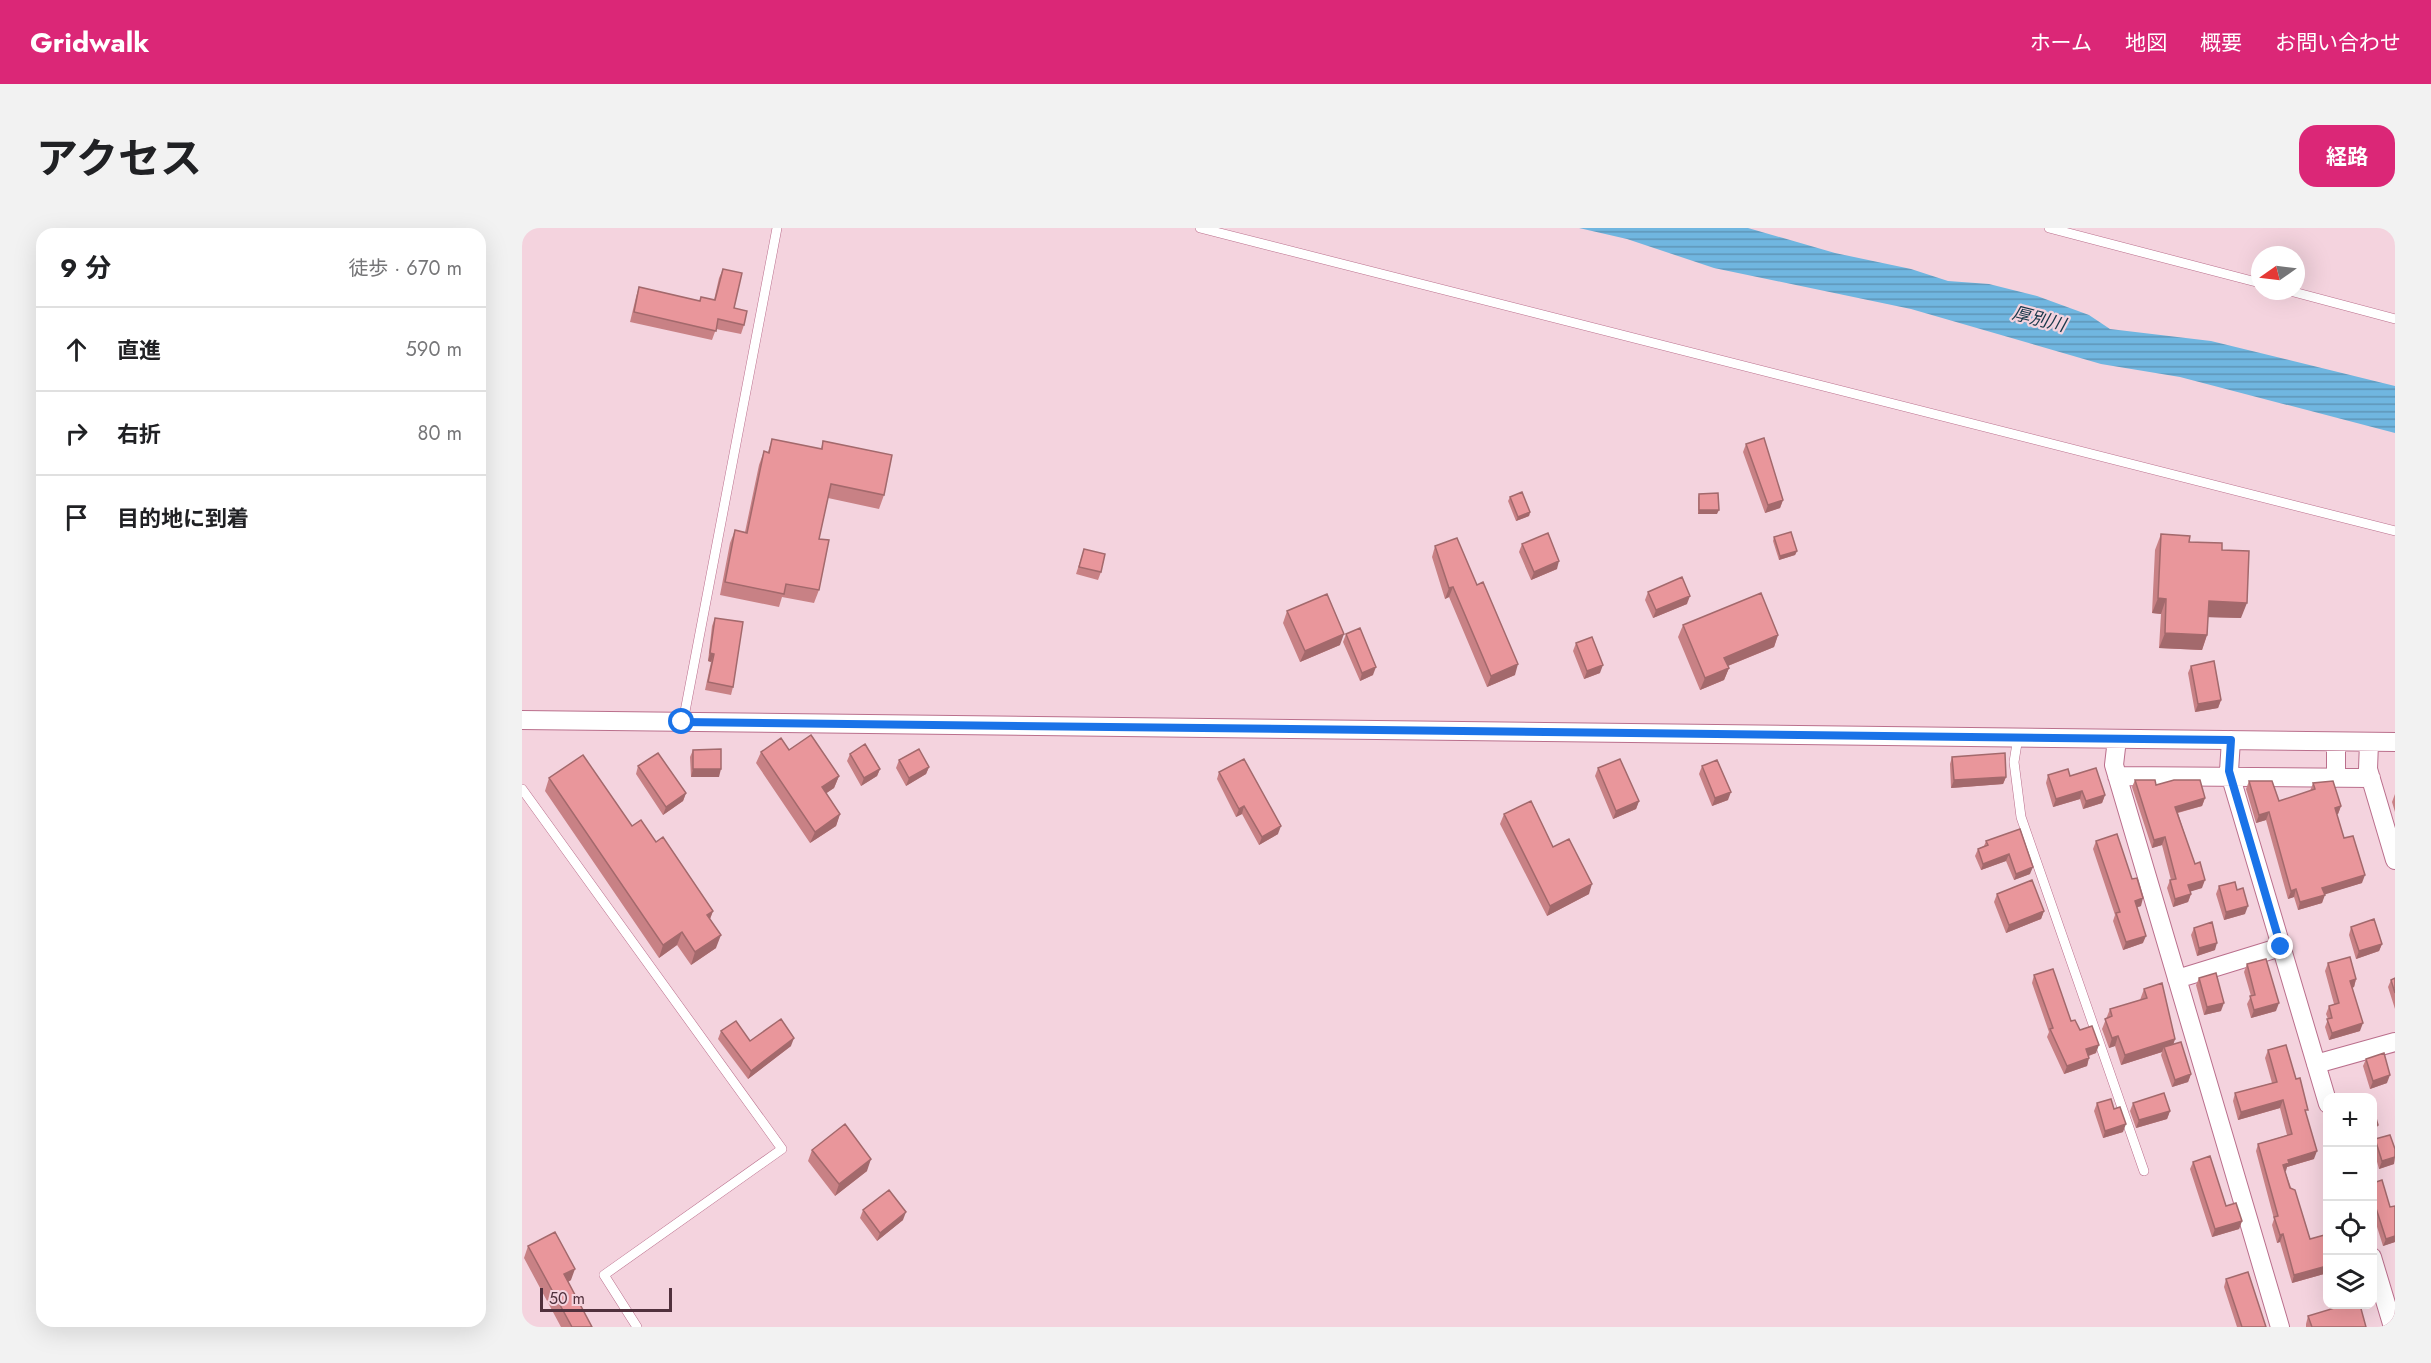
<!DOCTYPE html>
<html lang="ja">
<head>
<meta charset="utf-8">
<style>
	:root { --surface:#fff; --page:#f2f2f2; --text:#202124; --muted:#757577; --line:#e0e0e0; --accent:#db2777 }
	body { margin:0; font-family:Jost,"Noto Sans JP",sans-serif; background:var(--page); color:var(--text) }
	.controls { position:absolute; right:18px; bottom:18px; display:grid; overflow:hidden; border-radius:12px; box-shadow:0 6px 24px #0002 }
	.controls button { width:54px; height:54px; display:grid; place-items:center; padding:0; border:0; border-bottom:2px solid var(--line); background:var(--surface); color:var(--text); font:30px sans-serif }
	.compass { position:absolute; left:1729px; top:18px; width:54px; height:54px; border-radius:50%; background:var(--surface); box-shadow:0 6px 24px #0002; rotate:256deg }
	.scale { position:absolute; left:18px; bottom:15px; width:132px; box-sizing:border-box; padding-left:6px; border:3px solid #51313d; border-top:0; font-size:16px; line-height:21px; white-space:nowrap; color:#51313d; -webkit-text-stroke:4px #f4d3de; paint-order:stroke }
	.stop { position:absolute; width:18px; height:18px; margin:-14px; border:4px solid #1a73e8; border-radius:50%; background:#fff }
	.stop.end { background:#1a73e8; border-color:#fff; box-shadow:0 2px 6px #0008 }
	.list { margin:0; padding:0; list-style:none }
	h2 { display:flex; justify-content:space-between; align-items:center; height:78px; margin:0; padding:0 24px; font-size:26px }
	h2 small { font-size:20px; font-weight:400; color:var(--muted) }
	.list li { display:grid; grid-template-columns:39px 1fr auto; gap:18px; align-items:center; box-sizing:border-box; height:84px; padding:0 24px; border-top:2px solid var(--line) }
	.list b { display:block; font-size:22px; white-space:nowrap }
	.list em { font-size:20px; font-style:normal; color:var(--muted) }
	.icon { flex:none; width:33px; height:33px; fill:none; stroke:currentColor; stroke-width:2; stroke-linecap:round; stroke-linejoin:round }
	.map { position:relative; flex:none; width:1873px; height:1099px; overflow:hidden; border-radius:18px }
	header { display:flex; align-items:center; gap:36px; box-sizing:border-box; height:84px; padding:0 30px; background:var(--accent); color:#fff }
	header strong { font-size:28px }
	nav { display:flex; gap:33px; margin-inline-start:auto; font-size:21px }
	.intro { display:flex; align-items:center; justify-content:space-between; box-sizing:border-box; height:144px; padding:0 36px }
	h1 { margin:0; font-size:42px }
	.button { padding:15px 27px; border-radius:18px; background:var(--accent); color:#fff; font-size:21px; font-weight:700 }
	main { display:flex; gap:36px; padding:0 36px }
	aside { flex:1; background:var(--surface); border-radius:18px; box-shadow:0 6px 24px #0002 }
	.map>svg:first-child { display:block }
	.water { fill:url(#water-rules) }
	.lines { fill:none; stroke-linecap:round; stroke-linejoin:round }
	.lane-casing { stroke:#ba6f8c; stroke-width:10 }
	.street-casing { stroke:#ba6f8c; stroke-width:20 }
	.lane { stroke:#fff; stroke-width:9 }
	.street { stroke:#fff; stroke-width:18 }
	.wall { fill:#c88185 }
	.shaded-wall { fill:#a3696c }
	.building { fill:#e9969b; stroke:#a3696c; stroke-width:1.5 }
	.route { stroke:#1a73e8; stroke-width:8 }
	.labels { text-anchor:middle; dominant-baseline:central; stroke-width:4.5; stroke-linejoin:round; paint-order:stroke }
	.water-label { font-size:18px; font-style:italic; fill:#173749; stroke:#f4d3de }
</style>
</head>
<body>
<header>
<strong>Gridwalk</strong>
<nav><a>ホーム</a><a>地図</a><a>概要</a><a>お問い合わせ</a></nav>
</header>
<div class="intro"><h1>アクセス</h1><a class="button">経路</a></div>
<main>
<aside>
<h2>9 分<small>徒歩 · 670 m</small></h2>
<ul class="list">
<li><svg class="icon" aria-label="ahead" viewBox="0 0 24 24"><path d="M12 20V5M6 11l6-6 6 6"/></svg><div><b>直進</b></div><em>590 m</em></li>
<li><svg class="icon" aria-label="right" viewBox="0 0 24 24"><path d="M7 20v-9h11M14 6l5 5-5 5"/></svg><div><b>右折</b></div><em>80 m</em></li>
<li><svg class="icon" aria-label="arrive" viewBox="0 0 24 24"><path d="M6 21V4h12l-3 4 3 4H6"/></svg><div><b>目的地に到着</b></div></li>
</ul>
</aside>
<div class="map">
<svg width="1873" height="1099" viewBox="0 0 1873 1099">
	<defs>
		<pattern id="water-rules" width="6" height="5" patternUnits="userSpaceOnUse" patternTransform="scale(1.5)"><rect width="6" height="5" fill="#70b6e0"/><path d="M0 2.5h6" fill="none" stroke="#5e95b7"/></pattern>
	</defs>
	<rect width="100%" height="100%" fill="#f4d3de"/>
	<!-- water -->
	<path class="water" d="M1057,0H1226L1313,25L1389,41L1426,53L1467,56L1515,68L1567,87L1588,101L1689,113L1873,158V205L1658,149L1579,136L1389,81L1192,40L1105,11Z"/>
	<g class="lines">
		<!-- lane casing -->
		<g class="lane-casing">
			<path id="lane" d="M678,0L1873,303
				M1527,0L1738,55
				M1768,63L1873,91
				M161,494L255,0
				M1496,509L1492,534L1499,589L1622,943
				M0,561L260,921L82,1047L115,1099"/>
		</g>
		<!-- street casing -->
		<g class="street-casing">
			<path id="street" d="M0,492L1873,514
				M1595,511L1592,537L1758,1099
				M1709,512L1707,543L1806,876
				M1814,514V550
				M1847,515L1846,541L1873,632
				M1595,548L1849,550
				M1655,751L1759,719
				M1794,836L1873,814
				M1850,1029L1871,1099"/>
		</g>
		<!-- lane -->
		<use href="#lane" class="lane"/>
		<!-- street -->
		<use href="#street" class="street"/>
	</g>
	<!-- wall -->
	<path class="wall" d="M201,41L212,80L222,97L219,106L194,101L190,112L108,94L114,69L117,59L178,73L179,69L192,72L197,50Z
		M250,211L299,221L301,213L362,267L357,281L306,270L297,311V362L292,375L260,369L257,379L198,367L208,315L213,302L223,304L237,237L242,223L246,224Z
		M1224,216L1261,272L1258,280L1243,285L1221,224Z
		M1177,266L1195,286H1176V270Z
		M988,269L1008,284L1007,288L994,293L986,273Z
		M1639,306L1700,322L1719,390L1686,389L1685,407L1680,422L1637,420L1639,386L1630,385L1633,322Z
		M1252,309L1275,323L1273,327L1257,332L1251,313Z
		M1000,316L1035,341L1009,352L997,324Z
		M913,318L955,357L993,447L965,459L927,369L923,371L910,329Z
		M562,321L579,344L576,352L554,346Z
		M1126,364L1165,376L1131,390L1123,372Z
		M765,383L818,417L778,434L761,395Z
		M193,390L211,459L209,467L183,462L189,434L186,433L190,398Z
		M1161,397L1256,407L1252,419L1206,438L1207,440L1202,452L1178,462L1156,409Z
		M824,406L851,447L838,453L821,414Z
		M1054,415L1078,445L1062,451L1051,423Z
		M1669,438L1699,472L1696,480L1673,484L1666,445Z
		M171,522L197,549H169L168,529Z
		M267,522L317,548L312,560L304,565L318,586L314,598L288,615L234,535L239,524Z
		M328,526L358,541L355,548L339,558L325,533Z
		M1430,529L1484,549L1481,556L1429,560L1428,536Z
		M377,532L407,539L404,546L384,558L374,540Z
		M116,538L164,565L161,573L141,587L114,546Z
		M1180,538L1206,572L1190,578L1177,546Z
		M1076,540L1117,573L1114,581L1091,591L1073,548Z
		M697,544L756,606L737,617L720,586L714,589L695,551Z
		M1526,547L1548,548L1583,567L1580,575L1561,581L1558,571L1531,579L1524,555Z
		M27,550L110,598L134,614L191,683L188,691L194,720L169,737L155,717L137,730L23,563Z
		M1613,552L1683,570L1680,578L1656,585L1680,660L1668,663L1669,666L1666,674L1651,679L1645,660L1648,652H1649L1640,617L1630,620L1610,559Z
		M1727,553L1757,573L1788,563L1791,555L1819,578L1816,586H1815L1822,610L1840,655L1802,666L1800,675L1776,682L1772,669L1766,671L1744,592L1734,595L1724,561Z
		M1873,566V584L1870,574Z
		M982,586L1031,619L1067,666L1025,688L978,596Z
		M1498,601L1508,646L1492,652L1484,633L1459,642L1453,628L1456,621L1462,618L1464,613Z
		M1574,613L1619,678L1615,679L1621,715L1601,722L1591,693L1593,687L1571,621Z
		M1697,658L1715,662L1723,686L1702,692L1694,666Z
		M1475,666L1522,683L1519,691L1484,705L1472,674Z
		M1829,699L1860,716L1857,723L1834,731L1827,707Z
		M1672,700L1693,722L1675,728L1669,707Z
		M1806,735L1834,751L1832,759L1830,760L1838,803L1807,812L1803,799L1806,791L1804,786L1807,778L1812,776L1803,743Z
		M1725,736L1754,783L1729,790L1725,776L1729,768L1722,744Z
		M1512,747L1549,793L1558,802L1574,825L1567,828L1565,838L1542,846L1525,809L1527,804L1510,755Z
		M1677,750L1699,783L1682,787L1674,757Z
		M1873,750V781L1866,759L1869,752Z
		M1622,761L1653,811L1651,816L1669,846L1666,854L1650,859L1639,827L1640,824L1599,837L1593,818L1587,820L1580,801L1588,781L1618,772Z
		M199,803L228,813L269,818L226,851L196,811Z
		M1746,822L1784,886L1792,931L1765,939L1763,943L1788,1011L1806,1006V1058L1802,1046L1770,1055L1758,1014L1755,1015L1750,997L1752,991L1734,923L1736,916L1765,907L1758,880L1716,892L1711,873L1713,865L1750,855L1743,830Z
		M1844,831L1865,855L1848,861L1841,838Z
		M1575,875L1592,881L1601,904L1581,910L1572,883Z
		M1611,875L1648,883L1645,891L1614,900L1608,883Z
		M1853,911L1873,921L1872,936L1857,941L1851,919Z
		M290,922L345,943L313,968L286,933Z
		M1671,934L1704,978L1720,993L1717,1001L1690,1009L1668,941Z
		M1851,955L1868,979L1873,978V1014L1861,1018L1851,986Z
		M341,982L381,992L355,1013L338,990Z
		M6,1018L49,1052L46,1054L70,1099H39L2,1030Z
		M1704,1051L1744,1099H1715L1702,1059Z
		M1811,1077H1838L1844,1099H1784V1096L1786,1088L1812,1081Z"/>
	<!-- shaded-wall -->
	<path class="shaded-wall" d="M1261,272L1258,280L1243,285L1246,277Z
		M1177,282H1197L1195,286H1176Z
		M1008,284L1007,288L994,293L996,289Z
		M1275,323L1273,327L1257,332L1258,328Z
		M1037,333L1035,341L1009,352L1012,344Z
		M931,359L927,369L923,371L927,360Z
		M1168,368L1165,376L1131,390L1134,382Z
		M1636,370L1644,371L1639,386L1630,385Z
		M1687,373L1725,375L1719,390L1681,389Z
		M1643,405L1685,407L1680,422L1637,420Z
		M822,406L818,417L778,434L783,423Z
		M1256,407L1252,419L1198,441L1202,430Z
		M188,425L192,426L189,434L186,433Z
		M996,436L993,447L965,459L969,448Z
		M1081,437L1078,445L1062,451L1065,443Z
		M854,439L851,447L838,453L840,445Z
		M1207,440L1202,452L1178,462L1183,450Z
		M1699,472L1696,480L1673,484L1676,476Z
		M407,539L404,546L384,558L387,550Z
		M171,541H199L197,549H169Z
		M358,541L355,548L339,558L342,550Z
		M317,548L312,560L296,571L300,559Z
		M1484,549L1481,556L1429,560L1432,552Z
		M1560,563L1558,571L1531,579L1534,571Z
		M1209,564L1206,572L1190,578L1193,570Z
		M164,565L161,573L141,587L144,579Z
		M1583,567L1580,575L1561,581L1564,573Z
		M1683,570L1680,578L1650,586L1653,579Z
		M1117,573L1114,581L1091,591L1094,583Z
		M722,578L720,586L714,589L717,581Z
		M1819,578L1816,586L1810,588L1813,580Z
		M1747,584L1744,592L1734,595L1737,587Z
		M318,586L314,598L288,615L293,604Z
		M759,598L756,606L737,617L740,609Z
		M1643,609L1640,617L1630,620L1632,612Z
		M1487,626L1484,633L1459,642L1461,636Z
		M1511,639L1508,646L1492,652L1494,646Z
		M1843,647L1840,655L1798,668L1800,660Z
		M1683,652L1680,660L1664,665L1666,657Z
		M1070,656L1067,666L1025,688L1028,678Z
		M1774,661L1772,669L1766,671L1769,663Z
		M1669,666L1666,674L1651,679L1653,671Z
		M1803,667L1800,675L1776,682L1778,674Z
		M1621,670L1619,678L1610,681L1613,673Z
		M1726,678L1723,686L1702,692L1704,684Z
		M191,683L186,696L185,687Z
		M1522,683L1519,691L1484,705L1487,697Z
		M160,704L155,717L137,730L141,717Z
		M199,707L194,720L169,737L173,724Z
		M1624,708L1621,715L1601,722L1604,714Z
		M1695,715L1693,722L1675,728L1677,720Z
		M1860,716L1857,723L1834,731L1837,723Z
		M1834,751L1832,759L1825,761L1828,753Z
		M1702,775L1699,783L1682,787L1685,779Z
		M1757,775L1754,783L1729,790L1732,782Z
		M1841,795L1838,803L1807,812L1810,805Z
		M1596,808L1593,818L1587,820L1590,810Z
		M272,810L269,818L226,851L229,843Z
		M1653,811L1650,821L1642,819L1640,824L1599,837L1603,827Z
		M1577,817L1574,825L1562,829L1564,821Z
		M1567,830L1565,838L1542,846L1545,838Z
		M1669,846L1666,854L1650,859L1653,852Z
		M1868,847L1865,855L1848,861L1851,853Z
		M1761,872L1758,880L1716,892L1719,884Z
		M1648,883L1645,891L1614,900L1617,892Z
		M1604,896L1601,904L1581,910L1583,903Z
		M1856,897L1853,904L1851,905V898Z
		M1795,923L1792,931L1765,939L1764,943L1758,945L1761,937L1766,932Z
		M1873,929L1872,936L1857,941L1860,933Z
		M349,931L345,943L313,968L317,956Z
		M384,984L381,992L355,1013L358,1005Z
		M1720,993L1717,1001L1690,1009L1693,1001Z
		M1761,1006L1758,1014L1755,1015L1758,1007Z
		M1873,1008V1014L1861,1018L1864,1011Z
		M1805,1038L1802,1046L1770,1055L1772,1047Z
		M53,1041L49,1052L38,1058L42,1046Z"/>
	<!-- building -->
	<path class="building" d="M201,41L220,45L212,80L225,83L222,97L196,91L194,103L112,84L117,59L178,73L179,69L193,72Z
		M1242,210L1261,272L1246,277L1224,216Z
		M250,211L300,221L301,213L370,227L362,267L309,256L297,311L307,312L297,362L264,356L262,366L203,354L213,302L225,305L242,223L247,225Z
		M1000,264L1008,284L996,289L988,269Z
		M1196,265L1197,282H1177V266Z
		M1269,304L1275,323L1258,328L1252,309Z
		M1026,305L1037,333L1012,344L1000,316Z
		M1639,306L1668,308L1667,314L1700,315V322L1727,323L1725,375L1687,373L1685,407L1643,405L1644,371L1636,370Z
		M935,310L955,357L961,354L996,436L969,448L931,359L927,360L913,318Z
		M562,321L583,326L579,344L557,339Z
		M1160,349L1168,368L1134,382L1126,364Z
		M1239,365L1256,407L1202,430L1207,440L1183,450L1161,397Z
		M805,366L822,406L783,423L765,383Z
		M193,390L221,394L211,459L186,454L192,426L188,425Z
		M838,400L854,439L840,445L824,406Z
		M1070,409L1081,437L1065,443L1054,415Z
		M1692,433L1699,472L1676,476L1669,438Z
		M289,507L317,548L300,559L318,586L293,604L239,524L259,510L267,522Z
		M343,516L358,541L342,550L328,526Z
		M199,521V541H171V522Z
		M397,521L407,539L387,550L377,532Z
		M136,525L164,565L144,579L116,538Z
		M1483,525L1484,549L1432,552L1430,529Z
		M61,527L110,598L119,592L134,614L141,609L191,683L185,687L199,707L173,724L160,704L141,717L27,550Z
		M722,531L759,598L740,609L722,578L717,581L697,544Z
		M1098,531L1117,573L1094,583L1076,540Z
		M1195,532L1209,564L1193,570L1180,538Z
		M1574,540L1583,567L1564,573L1560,563L1534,571L1526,547L1546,541L1548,548Z
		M1613,552H1633L1634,557L1652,552H1678L1683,570L1653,579L1673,636L1678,634L1683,652L1666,657L1669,666L1653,671L1648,652L1654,651L1643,609L1632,612Z
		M1727,553H1750L1757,573L1793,561L1791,555L1811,553L1819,578L1813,580L1822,610L1831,608L1843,647L1800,660L1803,667L1778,674L1774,661L1769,663L1747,584L1737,587Z
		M1009,573L1031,619L1047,611L1070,656L1028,678L982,586Z
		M1498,601L1511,639L1494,646L1487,626L1461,636L1456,621L1466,617L1464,613Z
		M1595,606L1610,651L1615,650L1621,670L1613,673L1624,708L1604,714L1594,685L1598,684L1574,613Z
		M1510,652L1522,683L1487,697L1475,666Z
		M1713,654L1715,662L1721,660L1726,678L1704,684L1697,658Z
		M1852,691L1860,716L1837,723L1829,699Z
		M1690,694L1695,715L1677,720L1672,700Z
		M1828,729L1834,751L1828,753L1841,795L1810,805L1805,791L1810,790L1807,778L1817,775L1806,735Z
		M1744,731L1757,775L1732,782L1728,768L1733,767L1725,736Z
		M1531,741L1549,793L1553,792L1558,802L1570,798L1577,817L1564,821L1567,830L1545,838L1528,801L1531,800L1512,747Z
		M1694,745L1702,775L1685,779L1677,750Z
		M1873,750V765L1869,752Z
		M1640,755L1653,811L1603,827L1596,808L1590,810L1583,791L1590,788L1588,781L1625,770L1622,761Z
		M259,791L272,810L229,843L199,803L214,793L228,813Z
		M1659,814L1669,846L1653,852L1642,819Z
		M1764,817L1774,851L1778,850L1786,882H1783L1795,923L1766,932L1767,935L1761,937L1768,960L1773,962L1788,1011L1806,1006V1040L1805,1038L1772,1047L1761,1006L1758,1007L1752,989L1756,988L1736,916L1770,906L1761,872L1719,884L1713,865L1755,854L1746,822Z
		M1862,825L1868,847L1851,853L1844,831Z
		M1642,865L1648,883L1617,892L1611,875Z
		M1589,871L1592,881L1598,879L1604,896L1583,903L1575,875Z
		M1851,880L1856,897L1851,898Z
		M323,896L349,931L317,956L290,922Z
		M1868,907L1873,921V929L1860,933L1853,911Z
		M1688,928L1704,978L1714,975L1720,993L1693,1001L1671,934Z
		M1860,952L1868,979L1873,978V1008L1864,1011L1851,971V955Z
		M367,962L384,984L358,1005L341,982Z
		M33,1004L53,1041L42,1046L70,1099H50L6,1018Z
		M1726,1044L1744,1099H1720L1704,1051Z
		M1816,1077H1838L1844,1099H1790L1786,1088L1816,1079Z"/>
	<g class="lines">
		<!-- route -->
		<path class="route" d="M160,494L1709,512L1707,543L1759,719"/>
	</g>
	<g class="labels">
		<!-- water labels -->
		<g class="water-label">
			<text transform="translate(1517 91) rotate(14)">厚別川</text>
		</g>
	</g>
</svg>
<div class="controls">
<button>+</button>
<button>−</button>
<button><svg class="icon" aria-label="locate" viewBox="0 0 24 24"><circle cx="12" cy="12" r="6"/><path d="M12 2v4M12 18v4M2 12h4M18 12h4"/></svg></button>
<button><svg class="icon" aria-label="layers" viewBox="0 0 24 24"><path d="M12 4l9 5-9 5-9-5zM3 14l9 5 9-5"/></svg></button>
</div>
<svg class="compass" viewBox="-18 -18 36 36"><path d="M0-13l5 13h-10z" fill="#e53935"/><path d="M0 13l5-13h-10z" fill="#757577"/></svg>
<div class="scale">50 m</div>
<div class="stop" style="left:160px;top:494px"></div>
<div class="stop end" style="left:1759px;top:719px"></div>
</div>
</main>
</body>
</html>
